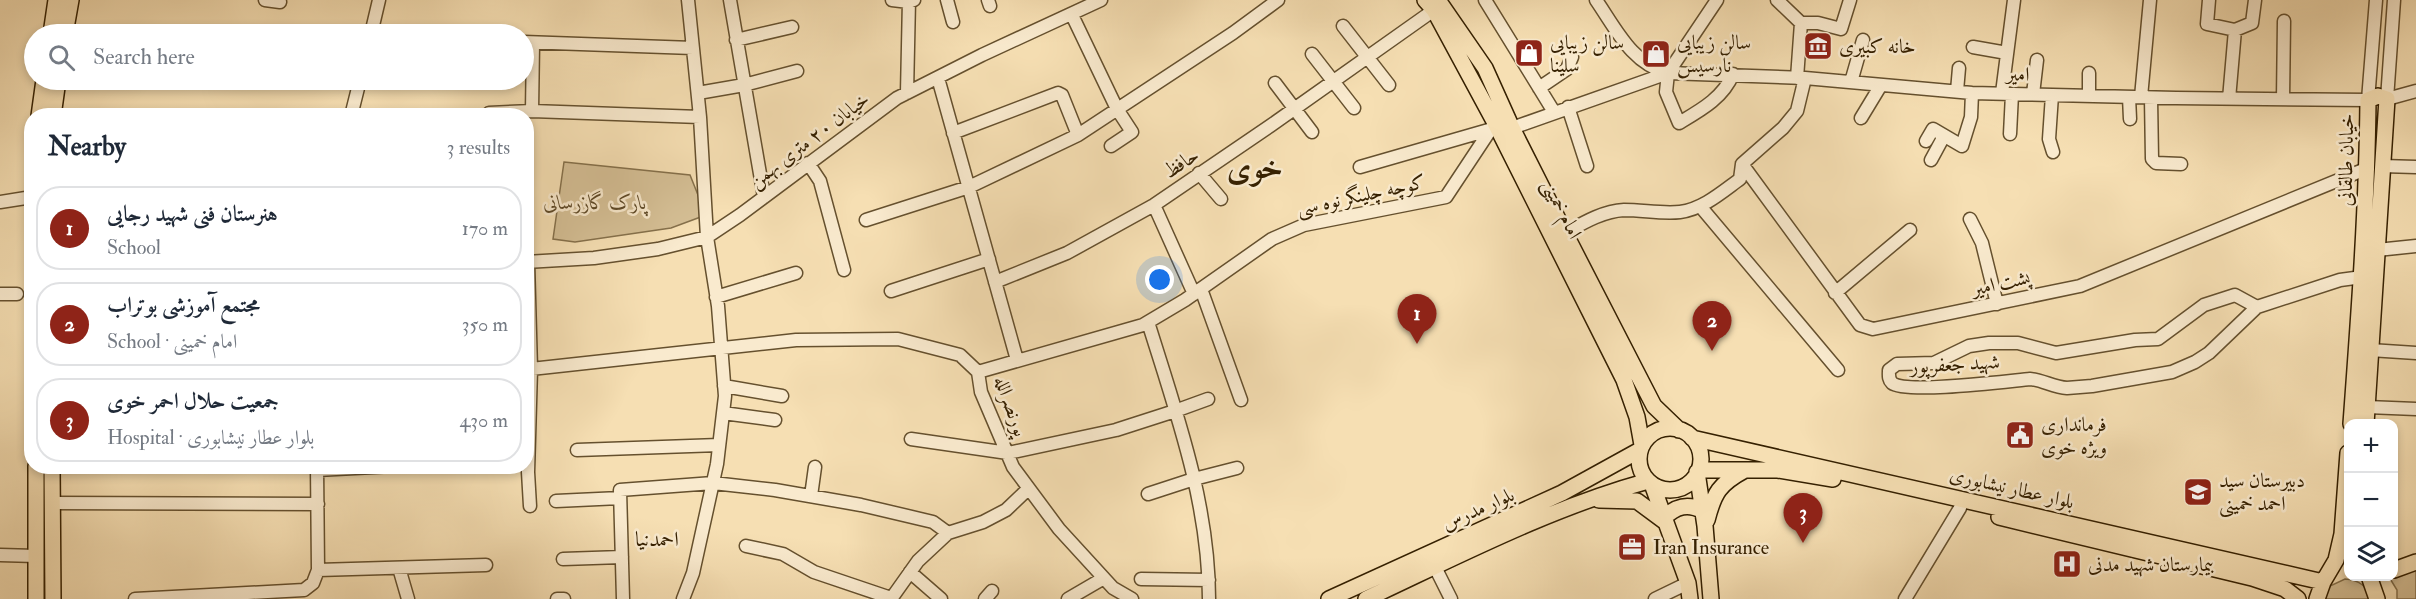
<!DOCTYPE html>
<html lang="en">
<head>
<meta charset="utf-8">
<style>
	:root { --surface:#fff; --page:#f2f2f3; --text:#1f2937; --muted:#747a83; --line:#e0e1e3; --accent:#8f2418 }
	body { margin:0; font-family:"IM FELL Double Pica",Amiri,serif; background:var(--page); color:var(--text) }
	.controls { position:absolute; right:18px; bottom:18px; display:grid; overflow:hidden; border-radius:12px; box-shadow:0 3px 9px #0003 }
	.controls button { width:54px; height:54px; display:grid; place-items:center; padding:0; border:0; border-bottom:2px solid var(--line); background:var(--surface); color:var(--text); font:30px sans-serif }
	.you { position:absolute; left:1160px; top:280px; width:21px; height:21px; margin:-15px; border:4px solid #fff; border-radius:50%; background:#1a73e8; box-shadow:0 0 0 9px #1a73e833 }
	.badge { display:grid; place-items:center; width:39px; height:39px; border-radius:50%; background:var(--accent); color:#fff; font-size:20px; font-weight:700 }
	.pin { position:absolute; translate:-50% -50px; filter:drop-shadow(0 2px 3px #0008) }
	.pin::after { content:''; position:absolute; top:32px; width:21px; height:18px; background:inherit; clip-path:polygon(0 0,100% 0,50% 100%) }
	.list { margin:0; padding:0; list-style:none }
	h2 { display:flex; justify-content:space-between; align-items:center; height:78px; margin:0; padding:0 24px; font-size:26px }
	h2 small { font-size:20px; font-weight:400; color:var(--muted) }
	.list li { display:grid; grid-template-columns:39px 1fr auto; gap:18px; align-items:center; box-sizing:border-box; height:84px; margin:0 12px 12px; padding:0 12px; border:2px solid var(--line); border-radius:24px }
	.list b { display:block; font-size:22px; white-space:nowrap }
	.list p { margin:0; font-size:20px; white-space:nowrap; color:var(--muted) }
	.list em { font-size:20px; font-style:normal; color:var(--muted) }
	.icon { flex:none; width:33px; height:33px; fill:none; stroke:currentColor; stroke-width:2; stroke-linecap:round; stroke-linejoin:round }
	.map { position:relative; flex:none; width:2416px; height:599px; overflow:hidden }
	.search { position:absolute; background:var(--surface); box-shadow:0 3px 9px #0003; left:24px; top:24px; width:510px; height:66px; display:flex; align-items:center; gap:15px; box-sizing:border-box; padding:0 21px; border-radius:33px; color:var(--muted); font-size:22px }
	.panel { position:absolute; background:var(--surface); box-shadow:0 3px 9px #0003; left:24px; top:108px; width:510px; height:366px; border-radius:24px }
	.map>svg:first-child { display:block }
	.green { fill:#d5bf95; stroke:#85704b; stroke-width:1.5 }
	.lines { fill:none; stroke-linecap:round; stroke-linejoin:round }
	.minor-casing { stroke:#65502e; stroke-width:15 }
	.major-casing { stroke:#352001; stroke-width:18 }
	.minor { stroke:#f9eace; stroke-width:12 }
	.major { stroke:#f6dfb3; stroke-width:15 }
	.labels { text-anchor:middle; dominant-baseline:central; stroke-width:5; stroke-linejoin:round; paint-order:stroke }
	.poi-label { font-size:20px; fill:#352001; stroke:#f9eace; text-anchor:start }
	.street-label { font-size:20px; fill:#352001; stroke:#f9eace }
	.park-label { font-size:20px; font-style:italic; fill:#5d4826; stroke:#f9eace }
	.neighbourhood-label { font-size:21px; fill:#352001; stroke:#f9eace }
	.town-label { font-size:32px; font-weight:bold; fill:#352001; stroke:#f9eace }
</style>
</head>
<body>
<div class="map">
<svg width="2416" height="599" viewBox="0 0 2416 599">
	<rect width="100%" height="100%" fill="#f6dfb3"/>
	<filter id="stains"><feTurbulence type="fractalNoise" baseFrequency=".00333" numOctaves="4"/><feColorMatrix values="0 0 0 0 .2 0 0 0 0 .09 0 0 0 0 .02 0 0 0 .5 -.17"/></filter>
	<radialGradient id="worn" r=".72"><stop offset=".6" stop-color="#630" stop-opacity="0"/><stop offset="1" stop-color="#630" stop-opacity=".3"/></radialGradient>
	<!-- green -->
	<path class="green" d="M564,162L690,175L706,215L671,228L575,242L553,239Z
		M2416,564V599H2397V590L2389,577L2394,576Z
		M2345,579C2360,580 2366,586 2372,599H2323L2330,586Z"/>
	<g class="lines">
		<!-- minor casing -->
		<g class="minor-casing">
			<path id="minor" d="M265,0L280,2
				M730,0L764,197
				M892,0L909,2L914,0
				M947,0L953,22
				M988,0L990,6
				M1485,0L1554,112
				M1596,0C1616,29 1632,64 1668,73L1805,78L1972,93L2176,98L2368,100L2376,0
				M1717,0L1668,73L1666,92L1679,123C1701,110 1723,98 1733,74
				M1777,0L1801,23
				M2209,0L2207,24L2235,30
				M2394,0L2387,99L2416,91
				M1072,15L1117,109L1132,132L1111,146
				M1801,23H1818L1841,29L1850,0
				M1343,26L1389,85
				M371,34L379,0
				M736,40L792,27
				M524,42L693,48
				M1973,47L2007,53
				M1312,54L1354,108
				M938,78L1017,360
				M1797,78L1801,23
				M251,80L263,82
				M416,80L425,82
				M1851,82L1863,40
				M1275,83L1312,132
				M1539,88L1567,69L1572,57
				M1957,91L1959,68
				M698,93L744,85L797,71
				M907,93L909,0
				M2002,93L2014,0
				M2033,94L2037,60
				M2052,95L2049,139L2053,152
				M2089,96V73
				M2129,97L2130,119
				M2141,97L2150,0
				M2151,98L2152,159L2156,163L2181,164
				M2229,99L2235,30L2252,23L2255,0
				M2283,99L2284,21
				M1568,107L1587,166
				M532,111L533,43
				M489,113L532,111L700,117
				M351,116L360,80
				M1861,118L1881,85
				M1512,128L1668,73
				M953,133L1058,93L1062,95L1078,135
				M2010,134L2012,94
				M1926,141L1933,129L1962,146L1971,117L1972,93
				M1931,160L1944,136
				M808,163L820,181L844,270
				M1742,164L1860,325L1873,329L2080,286L2368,168
				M1742,164L1783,128L1797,111L1805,78
				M2382,166L2416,167
				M1360,167L1492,129
				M1199,173L1221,199
				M0,202L32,197
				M1154,205L1194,294
				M1700,206L1838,370
				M1970,219L1982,243L1997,304
				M866,220L969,187L1078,135L1233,33L1278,0
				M1565,233C1583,223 1603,211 1624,210C1643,210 1662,214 1680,212C1703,209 1722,192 1740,179L1742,164
				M2377,250L2416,246
				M526,262L594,258L658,249L707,237L740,215L897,98L982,55L1101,0
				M528,262L531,369L528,472L530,506
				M995,282L1067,253L1154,205L1270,126L1434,10
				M1201,289L1241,400
				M891,291L989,259
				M1835,293L1910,230
				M0,294H17
				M716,297L796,273
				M2257,307L2235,295L2204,305L2158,339L2135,340L2056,353L2018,343H1989L1969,346L1934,363L1897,364L1889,370C1889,375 1888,379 1892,383C1906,394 2008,381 2030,379C2043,380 2053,387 2067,388L2092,386L2172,372L2195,362L2209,353L2257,307L2340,280L2362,277
				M1148,322C1176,412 1209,503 1209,599
				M2370,350L2416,353
				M531,369L796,340L898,339L960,355L978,372L981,392L1013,467L1059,529L1113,588L1132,599
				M978,372L1143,325L1185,300L1272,239L1304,225L1446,197L1495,123
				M724,386L782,396
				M2367,407L2416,409
				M723,413L775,420
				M911,439L1008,453L1116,430L1175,411L1208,399
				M577,450L719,445
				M317,470L393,466
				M1148,494L1194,479L1237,468
				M811,496L815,467
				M556,501L620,498
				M52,503L318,504
				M746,546L783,554L814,572L891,598
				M0,555L36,556
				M563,559L622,557
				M1435,567L1451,599
				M399,568L408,599
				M318,570L486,565
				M910,572L941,599
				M1141,579L1209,580
				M135,599L304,590L313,583L318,570L317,466
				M557,599H564
				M623,599L620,490L713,483L775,490L861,505L933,522L948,533
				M683,599L693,573L717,464L725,396L718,306L707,237L700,117L688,0
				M891,599L918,561L948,533L983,522L1006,510L1028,489
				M985,599L992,591
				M1068,599L1104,578
				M1655,599L1688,583
				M1905,599L1960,508"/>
		</g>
		<!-- major casing -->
		<g class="major-casing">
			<path id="major" d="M1425,0L1434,10L1495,123L1624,380L1637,417L1642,445
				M1438,0L1485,68L1512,128L1565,233L1654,406L1679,430
				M51,34L56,0
				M65,34L71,0
				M39,116L44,80
				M53,116L58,80
				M2351,424C2359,316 2367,208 2368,100L2378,96L2387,99L2366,424
				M1639 459a31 31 0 1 1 62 0a31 31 0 1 1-62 0Z
				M1692,438L2323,582
				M36,466V599
				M52,466L53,599
				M1699,470H1778L1833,479
				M1697,472L1705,526L1711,599
				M1652,484L1688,583L1690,599
				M1599,500L1637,501L1664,521
				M1999,517L2252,578L2285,589L2298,599
				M1664,518C1676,506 1688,503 1703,511
				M1707,520C1714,493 1719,484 1745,470
				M2394,570L2416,562
				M2369,576L2377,599
				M1329,599L1562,493L1640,450
				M1366,599C1458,556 1550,508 1648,481
				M2317,599L2323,582L2336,560L2342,534L2348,453"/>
		</g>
		<!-- minor -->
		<use href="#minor" class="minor"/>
		<!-- major -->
		<use href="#major" class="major"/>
	</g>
	<!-- icons -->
	<defs>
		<g id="museum-square" transform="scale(1.5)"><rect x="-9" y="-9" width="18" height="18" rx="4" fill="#8f2418" stroke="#f9eace"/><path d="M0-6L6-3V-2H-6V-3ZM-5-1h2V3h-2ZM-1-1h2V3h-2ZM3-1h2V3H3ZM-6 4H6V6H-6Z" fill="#fff"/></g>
		<g id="shop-square" transform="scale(1.5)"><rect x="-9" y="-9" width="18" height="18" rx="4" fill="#8f2418" stroke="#f9eace"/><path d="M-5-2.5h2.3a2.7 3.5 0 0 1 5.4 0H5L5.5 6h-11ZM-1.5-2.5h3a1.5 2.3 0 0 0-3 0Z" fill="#fff"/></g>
		<g id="civic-square" transform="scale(1.5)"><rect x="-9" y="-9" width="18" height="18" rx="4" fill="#8f2418" stroke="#f9eace"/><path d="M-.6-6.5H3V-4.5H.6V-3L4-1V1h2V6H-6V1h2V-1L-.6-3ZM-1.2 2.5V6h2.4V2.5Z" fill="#fff"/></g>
		<g id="school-square" transform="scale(1.5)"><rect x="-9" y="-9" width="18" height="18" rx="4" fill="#8f2418" stroke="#f9eace"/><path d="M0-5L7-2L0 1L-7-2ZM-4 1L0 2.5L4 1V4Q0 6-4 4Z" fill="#fff"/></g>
		<g id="office-square" transform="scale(1.5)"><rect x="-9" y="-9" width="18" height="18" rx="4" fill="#8f2418" stroke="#f9eace"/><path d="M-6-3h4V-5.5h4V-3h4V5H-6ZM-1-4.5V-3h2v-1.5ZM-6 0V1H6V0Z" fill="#fff"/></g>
		<g id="hospital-square" transform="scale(1.5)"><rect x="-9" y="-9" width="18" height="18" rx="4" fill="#8f2418" stroke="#f9eace"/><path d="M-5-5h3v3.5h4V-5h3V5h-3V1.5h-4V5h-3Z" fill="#fff"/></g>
	</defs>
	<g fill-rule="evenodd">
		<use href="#museum-square" x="1818" y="46"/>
		<use href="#shop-square" x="1529" y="53"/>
		<use href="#shop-square" x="1656" y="54"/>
		<use href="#civic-square" x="2020" y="435"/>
		<use href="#school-square" x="2198" y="492"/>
		<use href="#office-square" x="1632" y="547"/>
		<use href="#hospital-square" x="2067" y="564"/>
	</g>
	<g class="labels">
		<!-- poi labels -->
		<g class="poi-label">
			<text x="1550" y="42">سالن زیبایی<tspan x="1550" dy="23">سلینا</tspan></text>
			<text x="1677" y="42">سالن زیبایی<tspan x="1677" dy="23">نارسیس</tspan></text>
			<text x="1839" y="46">خانه کبیری</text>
			<text x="2041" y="424">فرمانداری<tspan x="2041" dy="23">ویژه خوی</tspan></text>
			<text x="2219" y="480">دبیرستان سید<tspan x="2219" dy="23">احمد خمینی</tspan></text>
			<text x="1653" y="547">Iran Insurance</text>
			<text x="2088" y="564">بیمارستان شهید مدنی</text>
		</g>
		<!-- street labels -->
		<g class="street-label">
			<text transform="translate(2018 74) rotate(2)">امیر</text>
			<text transform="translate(809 140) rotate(-37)">خیابان ۲۰ متری بهمن</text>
			<text transform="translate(2346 160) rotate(-89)">خیابان طالقانی</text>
			<text transform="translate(1181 163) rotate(-34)">حافظ</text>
			<text transform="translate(1361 195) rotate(-12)">کوچه چلینگر نوه سی</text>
			<text transform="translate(1562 209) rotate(63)">امام خمینی</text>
			<text transform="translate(2001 283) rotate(-12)">پشت امیر</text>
			<text transform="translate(1955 364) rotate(-3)">شهید جعفرپور</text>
			<text transform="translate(1011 406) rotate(70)">پورنصرالله</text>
			<text transform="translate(2012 488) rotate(13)">بلوار عطار نیشابوری</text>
			<text transform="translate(1478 509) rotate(-24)">بلوار مدرس</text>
		</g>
		<!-- park labels -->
		<g class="park-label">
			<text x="595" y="202">پارک گازرسانی</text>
		</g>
		<!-- neighbourhood labels -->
		<g class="neighbourhood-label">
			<text x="657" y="539">احمدنیا</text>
		</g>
		<!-- town labels -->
		<g class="town-label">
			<text x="1255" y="168">خوی</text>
		</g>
	</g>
	<rect width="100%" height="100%" filter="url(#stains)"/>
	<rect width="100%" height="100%" fill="url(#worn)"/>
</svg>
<div class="controls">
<button>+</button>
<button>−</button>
<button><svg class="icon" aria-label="layers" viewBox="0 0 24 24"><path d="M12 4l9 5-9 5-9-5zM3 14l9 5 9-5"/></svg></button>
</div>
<div class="you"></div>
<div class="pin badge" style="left:1417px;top:344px">1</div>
<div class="pin badge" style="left:1712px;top:351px">2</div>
<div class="pin badge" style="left:1803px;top:543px">3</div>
<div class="search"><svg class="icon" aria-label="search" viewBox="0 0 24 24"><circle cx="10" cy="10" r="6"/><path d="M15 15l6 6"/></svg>Search here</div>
<section class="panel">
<h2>Nearby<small>3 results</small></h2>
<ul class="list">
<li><span class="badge">1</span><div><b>هنرستان فنی شهید رجایی</b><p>School</p></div><em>170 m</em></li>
<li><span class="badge">2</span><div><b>مجتمع آموزشی بوتراب</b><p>School · امام خمینی</p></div><em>350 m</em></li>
<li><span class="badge">3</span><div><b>جمعیت حلال احمر خوی</b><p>Hospital · بلوار عطار نیشابوری</p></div><em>430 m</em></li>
</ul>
</section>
</div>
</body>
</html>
